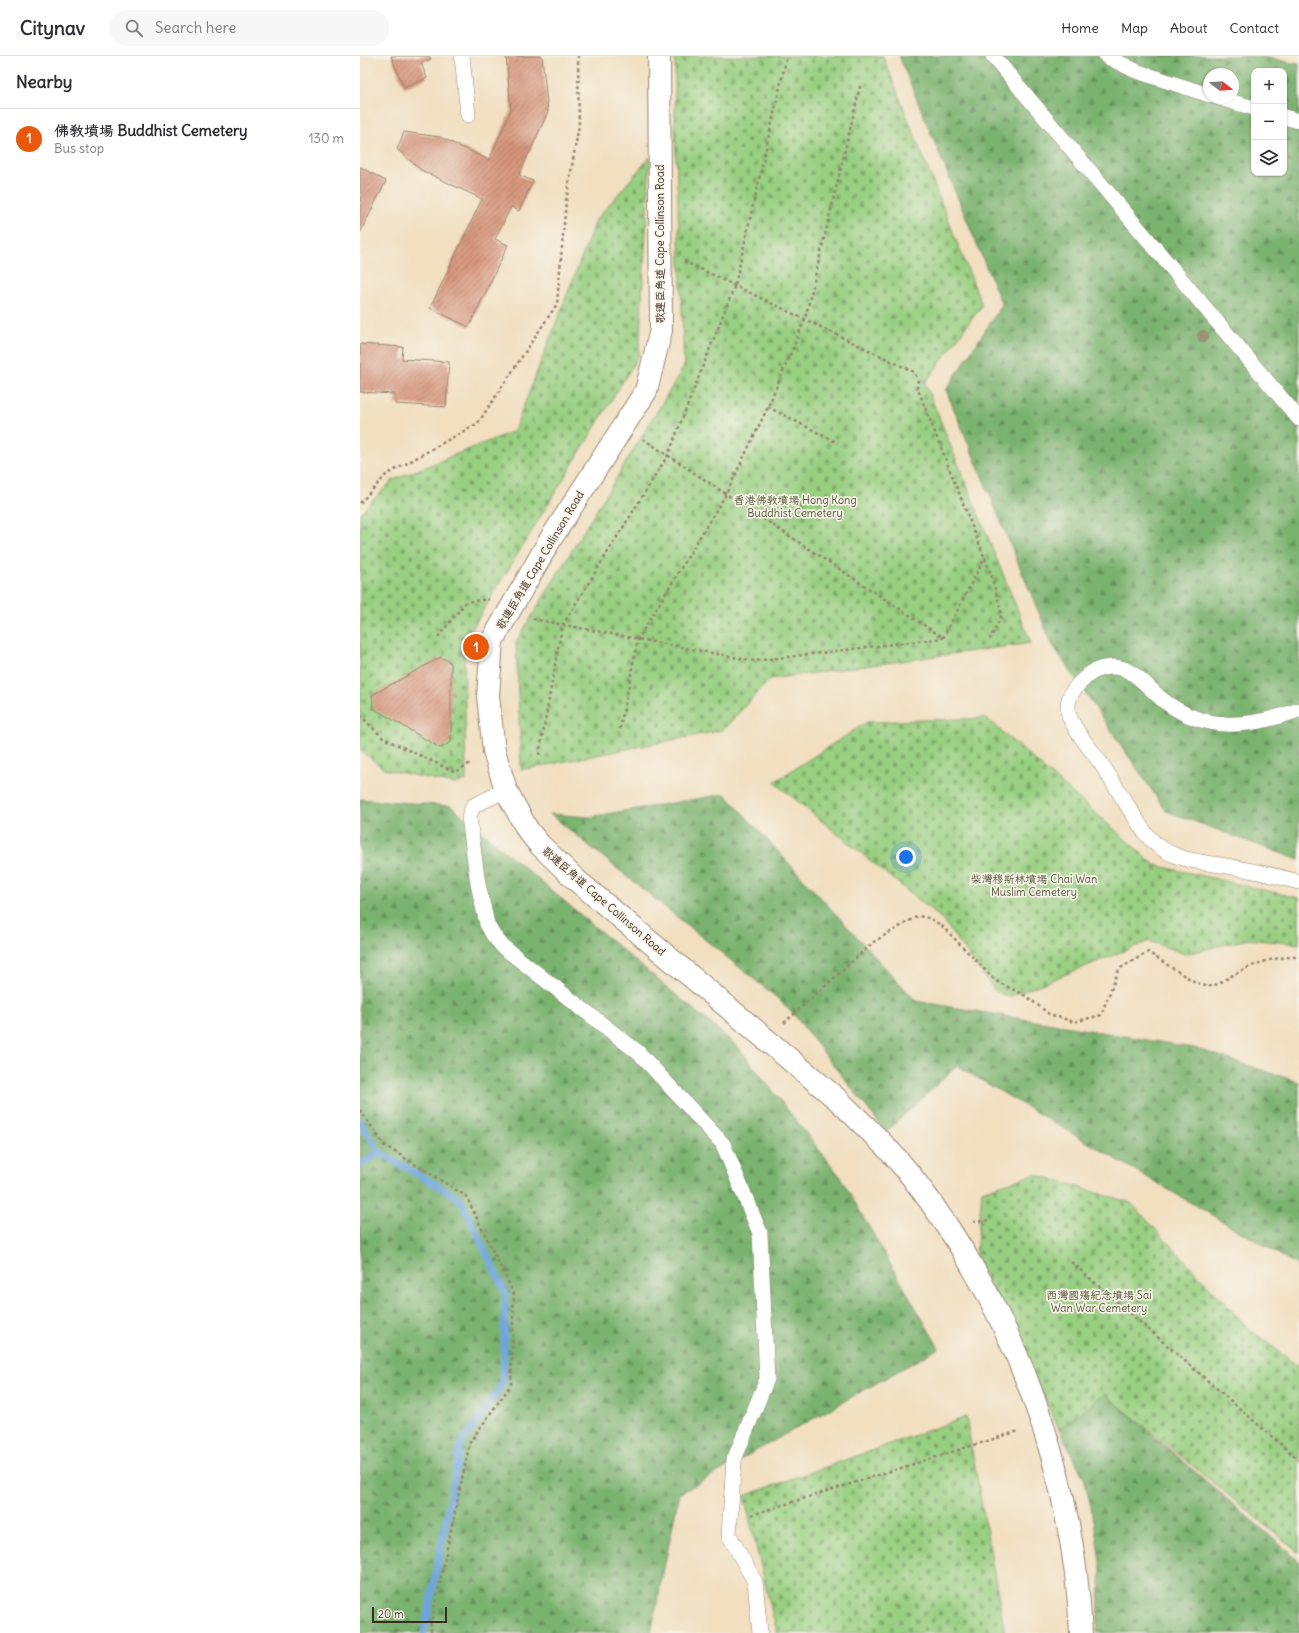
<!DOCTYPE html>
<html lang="en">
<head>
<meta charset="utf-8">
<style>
	:root { --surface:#fff; --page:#f7f7f7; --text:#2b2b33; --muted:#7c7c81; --line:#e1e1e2; --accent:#ea580c }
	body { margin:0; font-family:Delius,"LXGW WenKai TC",sans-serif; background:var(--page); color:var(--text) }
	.controls { position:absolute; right:12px; top:12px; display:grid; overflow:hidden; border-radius:8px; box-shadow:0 1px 3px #0004 }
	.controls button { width:36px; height:36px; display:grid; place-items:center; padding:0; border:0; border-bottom:1px solid var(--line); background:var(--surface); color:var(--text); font:20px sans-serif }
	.compass { position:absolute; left:843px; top:12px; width:36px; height:36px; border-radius:50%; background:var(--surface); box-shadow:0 1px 3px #0004; rotate:107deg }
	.scale { position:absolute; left:12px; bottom:10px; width:75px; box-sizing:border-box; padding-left:4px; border:2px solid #3b2a1e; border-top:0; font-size:11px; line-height:14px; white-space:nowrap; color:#3b2a1e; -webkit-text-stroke:3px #f7f3e8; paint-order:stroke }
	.you { position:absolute; left:546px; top:801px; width:14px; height:14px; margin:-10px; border:3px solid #fff; border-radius:50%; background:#1a73e8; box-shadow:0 0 0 6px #1a73e833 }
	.badge { display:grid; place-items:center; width:26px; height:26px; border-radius:50%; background:var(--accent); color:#fff; font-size:13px; font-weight:700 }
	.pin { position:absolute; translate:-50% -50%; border:2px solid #fff; box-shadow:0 1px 4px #0006 }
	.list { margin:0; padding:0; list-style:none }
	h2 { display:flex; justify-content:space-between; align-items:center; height:52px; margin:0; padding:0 16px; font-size:17px }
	h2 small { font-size:13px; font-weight:400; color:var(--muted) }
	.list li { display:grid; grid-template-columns:26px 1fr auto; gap:12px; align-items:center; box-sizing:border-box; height:60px; padding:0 16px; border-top:1px solid var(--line) }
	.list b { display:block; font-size:15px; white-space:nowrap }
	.list p { margin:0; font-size:13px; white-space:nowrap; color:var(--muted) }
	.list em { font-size:13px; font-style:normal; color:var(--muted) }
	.icon { flex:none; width:22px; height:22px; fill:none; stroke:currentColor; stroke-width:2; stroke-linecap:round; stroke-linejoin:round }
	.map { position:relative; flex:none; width:939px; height:1577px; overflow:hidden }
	header { display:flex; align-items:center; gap:24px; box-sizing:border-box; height:56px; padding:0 20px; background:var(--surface); border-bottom:1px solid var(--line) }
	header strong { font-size:19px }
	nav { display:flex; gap:22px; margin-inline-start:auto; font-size:14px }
	.search { width:280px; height:36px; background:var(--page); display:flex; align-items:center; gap:10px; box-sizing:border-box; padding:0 14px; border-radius:22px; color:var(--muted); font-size:15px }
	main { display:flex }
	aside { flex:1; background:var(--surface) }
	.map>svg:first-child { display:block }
	.forest { fill:url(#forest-firs); stroke:#5a6e46; fill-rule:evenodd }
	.cemetery { fill:url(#cemetery-stones); stroke:#6a7c50 }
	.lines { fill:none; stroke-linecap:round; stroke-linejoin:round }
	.stream { stroke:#6fa5dc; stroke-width:7 }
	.building { fill:url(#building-hatch) }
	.lane-casing { stroke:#96846f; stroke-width:16 }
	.secondary-casing { stroke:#96846f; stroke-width:24 }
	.path { stroke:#96846f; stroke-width:2.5; stroke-dasharray:3 3; stroke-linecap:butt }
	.lane { stroke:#fff; stroke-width:15 }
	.secondary { stroke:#fff; stroke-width:22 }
	.tree { fill:#9a9275 }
	.labels { text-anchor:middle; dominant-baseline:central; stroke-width:3.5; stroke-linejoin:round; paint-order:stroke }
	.street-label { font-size:11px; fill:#3b2a1e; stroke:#f7f3e8 }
	.park-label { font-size:11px; fill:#525337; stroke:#f7f3e8 }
</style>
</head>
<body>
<header>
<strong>Citynav</strong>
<div class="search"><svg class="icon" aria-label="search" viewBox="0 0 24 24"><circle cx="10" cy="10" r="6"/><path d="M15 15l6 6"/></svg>Search here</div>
<nav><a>Home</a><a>Map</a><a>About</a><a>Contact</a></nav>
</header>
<main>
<aside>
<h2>Nearby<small></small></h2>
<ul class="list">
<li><span class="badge">1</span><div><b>佛教墳場 Buddhist Cemetery</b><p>Bus stop</p></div><em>130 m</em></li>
</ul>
</aside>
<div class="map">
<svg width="939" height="1577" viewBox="0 0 939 1577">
	<defs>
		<pattern id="forest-firs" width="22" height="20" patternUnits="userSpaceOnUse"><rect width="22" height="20" fill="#7ab26f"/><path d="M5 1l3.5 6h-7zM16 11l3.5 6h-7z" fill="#65915b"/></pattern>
		<pattern id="cemetery-stones" width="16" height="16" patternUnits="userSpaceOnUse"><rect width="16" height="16" fill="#98cf81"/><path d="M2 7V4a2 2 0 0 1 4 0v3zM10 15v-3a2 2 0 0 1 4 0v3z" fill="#7da869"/></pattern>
		<pattern id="building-hatch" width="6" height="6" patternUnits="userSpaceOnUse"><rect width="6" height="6" fill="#d6947c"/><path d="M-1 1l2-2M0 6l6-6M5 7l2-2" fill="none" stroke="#af7965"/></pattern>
	</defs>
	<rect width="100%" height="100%" fill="#f7f3e8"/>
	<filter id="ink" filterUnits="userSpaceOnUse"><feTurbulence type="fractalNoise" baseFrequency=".025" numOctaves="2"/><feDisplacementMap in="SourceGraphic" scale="8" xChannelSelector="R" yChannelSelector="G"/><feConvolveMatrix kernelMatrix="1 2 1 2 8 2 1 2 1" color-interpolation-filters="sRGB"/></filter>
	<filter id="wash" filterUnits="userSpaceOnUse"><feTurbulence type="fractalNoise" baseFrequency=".012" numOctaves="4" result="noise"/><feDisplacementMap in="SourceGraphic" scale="16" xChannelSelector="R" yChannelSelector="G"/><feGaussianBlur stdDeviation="0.9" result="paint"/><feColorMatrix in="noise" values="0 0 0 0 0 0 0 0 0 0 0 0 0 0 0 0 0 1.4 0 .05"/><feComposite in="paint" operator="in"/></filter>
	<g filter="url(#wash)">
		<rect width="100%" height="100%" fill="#f1dfc0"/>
		<!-- forest -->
		<path class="forest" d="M539,0H896L939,8V804L806,755L692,588L586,334L642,249ZM894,15H924V117H894ZM849,18H873V42H849Z
			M365,738L556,945L835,992L939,1026V1210L597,1010L526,1076L435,960L416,941L190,758L229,761Z
			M0,743L91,750L378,991L479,1119L579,1292L319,1438L291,1577H0Z
			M745,1338L939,1505V1577H737L741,1513L734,1464L724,1422L699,1373Z"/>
		<!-- cemetery -->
		<path class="cemetery" d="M315,0H523L622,249L565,327L671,587L410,623L363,674L161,714L156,586L324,311L315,72Z
			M290,101L279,299L104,586L106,724L95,728L24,713L0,694V457L33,424L154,375L236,164Z
			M626,662L795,809L939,842V888L888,883L825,898L789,885L649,941L635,935L582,863L414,726L507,666Z
			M675,1118L771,1147L888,1272L939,1311V1497L745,1338L699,1373L616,1200L622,1135Z
			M606,1361L645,1577H417L384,1440Z"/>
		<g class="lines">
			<!-- stream -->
			<path class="stream" d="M0,1066L19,1096L100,1143L145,1236L143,1327L101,1388L64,1577
				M0,1109L19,1096"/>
		</g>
		<g id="blocks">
			<!-- building -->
			<path class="building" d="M31,0H69L71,3L61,7L67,22L44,32Z
				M146,0H182L188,56L159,119L173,125L159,155L151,151L135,183L148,189L109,271L70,252L122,143L61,114L37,93L44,76L80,81L129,104L151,54Z
				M0,111L26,125L0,177Z
				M0,288L43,291L42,303L89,306L86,351L35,348V338L0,336Z
				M81,601L91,607V686L80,692L13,652L12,639Z"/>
		</g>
	</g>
	<g filter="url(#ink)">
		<use href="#blocks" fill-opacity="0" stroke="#96846f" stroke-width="1"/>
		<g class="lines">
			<!-- lane casing -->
			<g class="lane-casing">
				<path id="lane" d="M102,0L108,59
					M633,0L939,363
					M746,0L776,15L849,39
					M859,42L894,52
					M924,61L939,65
					M939,654C891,671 848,678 804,645C790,634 778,617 761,612C748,609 734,613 725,622C717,629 708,638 708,650C708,654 708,660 711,664C718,680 732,694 742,709C757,732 770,755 786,778C808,806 840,805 872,811C895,815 917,820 939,826
					M146,734L113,750L109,761L118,828L127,868L133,879L143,891L279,997L363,1088L400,1177L407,1323L374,1404L369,1479L395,1526L400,1577"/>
			</g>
			<!-- secondary casing -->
			<g class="secondary-casing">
				<path id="secondary" d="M299,0L301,274L286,335L190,484L132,585L128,640L134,695L146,734L167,773L179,788L215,823L477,1043C503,1068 530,1093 552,1121C653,1251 713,1413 721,1577"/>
			</g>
			<!-- path -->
			<path class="path" d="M324,205L554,316L558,324L557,331L631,518L642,559L630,583
				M408,351L478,387
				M283,383L582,581
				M0,447L26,419L118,367L197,248L206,145L219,69L218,0
				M173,563L394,605L583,582
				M78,581L106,546L129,543
				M583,582L625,501
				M0,659L23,682L95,716L112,706
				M260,673L278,583L366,438L408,351L445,263L501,27
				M179,699L202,570L308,399L375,229L427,0
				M424,967L515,885L558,860L569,862L581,869L636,925L666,940L689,958L714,966L741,959L759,913L788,896C799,903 836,929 846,930C856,932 868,921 877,917C896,907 917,900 939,901
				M0,1054L24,1089L106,1140L154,1238L151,1329L110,1386L71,1567V1577
				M613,1166L629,1164
				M711,1206L939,1404
				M391,1459L659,1375"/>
			<!-- lane -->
			<use href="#lane" class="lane"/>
			<!-- secondary -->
			<use href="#secondary" class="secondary"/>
		</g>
		<!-- trees -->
		<circle class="tree" cx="843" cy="280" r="6"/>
	</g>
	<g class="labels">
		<!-- street labels -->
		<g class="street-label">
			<text transform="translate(300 188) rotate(-90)">歌連臣角道 Cape Collinson Road</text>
			<text transform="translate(180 504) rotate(-59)">歌連臣角道 Cape Collinson Road</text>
			<text transform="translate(244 845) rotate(41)">歌連臣角道 Cape Collinson Road</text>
		</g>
		<!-- park labels -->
		<g class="park-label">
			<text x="435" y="444">香港佛教墳場 Hong Kong<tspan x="435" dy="13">Buddhist Cemetery</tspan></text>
			<text x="674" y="823">柴灣穆斯林墳場 Chai Wan<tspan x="674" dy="13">Muslim Cemetery</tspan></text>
			<text x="739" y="1239">西灣國殤紀念墳場 Sai<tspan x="739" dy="13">Wan War Cemetery</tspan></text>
		</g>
	</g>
</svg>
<div class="controls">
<button>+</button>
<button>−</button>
<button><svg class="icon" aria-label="layers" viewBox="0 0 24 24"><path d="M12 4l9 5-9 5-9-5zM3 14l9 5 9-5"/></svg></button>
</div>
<svg class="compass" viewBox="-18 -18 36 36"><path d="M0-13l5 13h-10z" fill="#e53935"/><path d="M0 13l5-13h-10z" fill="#7c7c81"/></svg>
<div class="scale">20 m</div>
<div class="you"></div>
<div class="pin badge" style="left:116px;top:591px">1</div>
</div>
</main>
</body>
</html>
